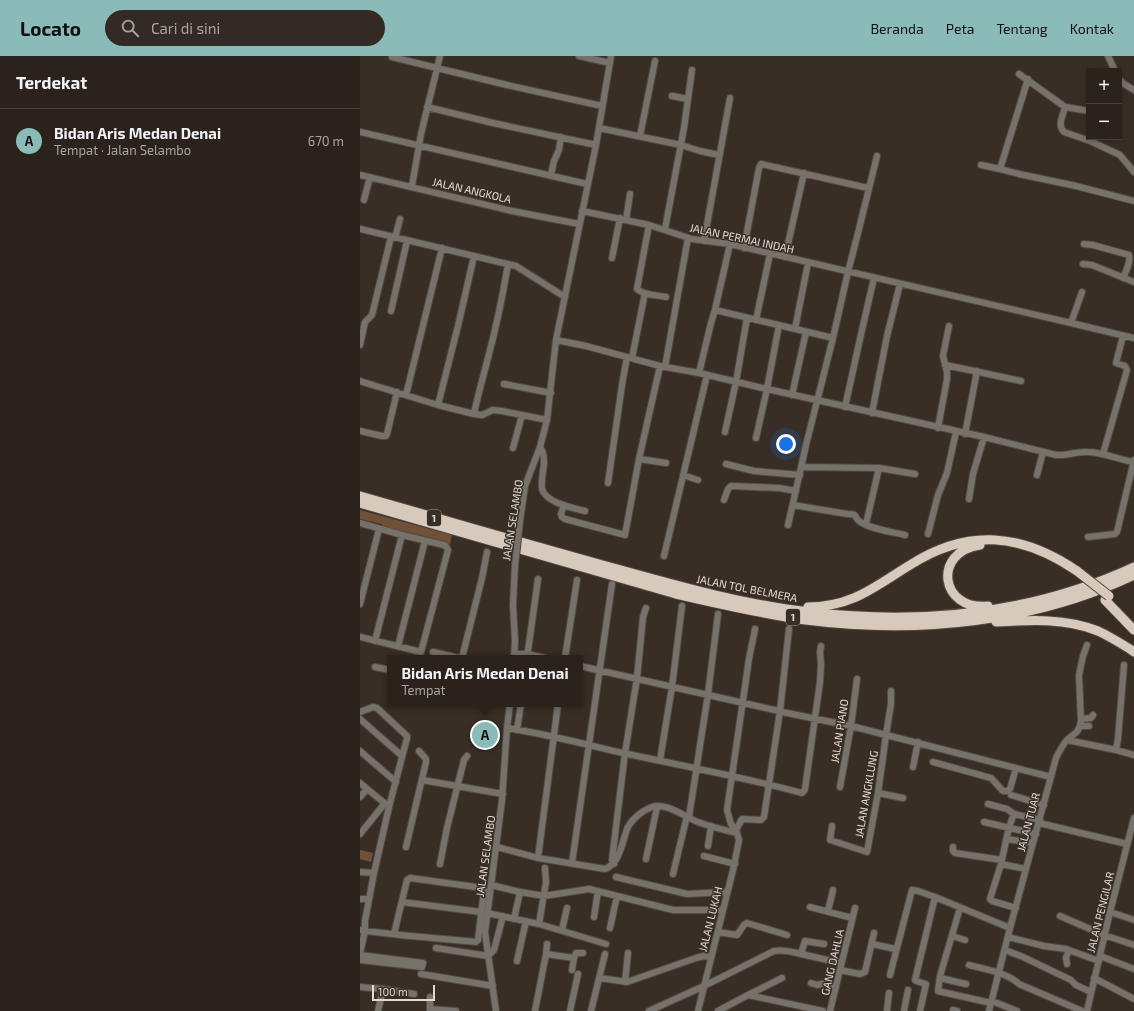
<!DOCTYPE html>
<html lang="id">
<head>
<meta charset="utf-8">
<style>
	:root { --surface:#2b221c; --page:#332a25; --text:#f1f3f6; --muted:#a6a4a3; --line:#473f3b; --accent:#8bbbb9 }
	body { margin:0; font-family:"Exo 2",sans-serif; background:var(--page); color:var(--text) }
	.controls { position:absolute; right:12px; top:12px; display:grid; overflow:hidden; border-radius:0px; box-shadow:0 2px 6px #0003 }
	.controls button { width:36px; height:36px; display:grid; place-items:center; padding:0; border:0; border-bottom:1px solid var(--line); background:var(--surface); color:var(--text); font:20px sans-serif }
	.scale { position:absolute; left:12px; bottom:10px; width:63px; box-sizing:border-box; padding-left:4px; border:2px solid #e1dad4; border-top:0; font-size:11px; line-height:14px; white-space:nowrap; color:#e1dad4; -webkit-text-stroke:3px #392e25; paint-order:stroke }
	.you { position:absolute; left:426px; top:388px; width:14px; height:14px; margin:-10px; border:3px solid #fff; border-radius:50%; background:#1a73e8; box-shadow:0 0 0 6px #1a73e833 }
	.badge { display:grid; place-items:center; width:26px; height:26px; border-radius:50%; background:var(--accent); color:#111; font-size:13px; font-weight:700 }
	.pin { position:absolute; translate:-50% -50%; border:2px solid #fff; box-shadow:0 1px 4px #0006 }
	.popup { position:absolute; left:27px; top:599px; width:196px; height:52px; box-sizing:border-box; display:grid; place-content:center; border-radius:0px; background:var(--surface); filter:drop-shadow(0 1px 3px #0005); font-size:13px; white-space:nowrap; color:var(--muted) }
	.popup b { font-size:15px; color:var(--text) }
	.popup::after { content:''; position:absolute; left:50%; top:100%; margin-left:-8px; border:8px solid transparent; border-top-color:var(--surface) }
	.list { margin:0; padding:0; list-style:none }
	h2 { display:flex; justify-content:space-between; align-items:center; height:52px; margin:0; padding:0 16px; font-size:17px }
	h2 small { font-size:13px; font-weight:400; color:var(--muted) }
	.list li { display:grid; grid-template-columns:26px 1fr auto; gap:12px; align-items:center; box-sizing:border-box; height:64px; padding:0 16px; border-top:1px solid var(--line) }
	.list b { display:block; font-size:15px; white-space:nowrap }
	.list p { margin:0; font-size:13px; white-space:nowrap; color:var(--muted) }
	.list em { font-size:13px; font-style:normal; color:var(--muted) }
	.icon { flex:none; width:22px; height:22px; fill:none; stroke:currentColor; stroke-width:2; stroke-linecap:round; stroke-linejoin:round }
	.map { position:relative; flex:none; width:774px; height:955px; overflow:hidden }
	header { display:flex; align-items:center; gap:24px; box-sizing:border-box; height:56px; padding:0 20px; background:var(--accent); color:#111 }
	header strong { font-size:19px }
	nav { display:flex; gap:22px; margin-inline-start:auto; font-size:14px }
	.search { width:280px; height:36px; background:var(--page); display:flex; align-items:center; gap:10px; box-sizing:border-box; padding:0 14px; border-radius:22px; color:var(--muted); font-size:15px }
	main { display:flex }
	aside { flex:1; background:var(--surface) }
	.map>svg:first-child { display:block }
	.green { fill:#705137 }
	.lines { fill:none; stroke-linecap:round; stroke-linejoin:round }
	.minor-casing { stroke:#544a41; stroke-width:8 }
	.highway-casing { stroke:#544a41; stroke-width:11 }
	.minor { stroke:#77716c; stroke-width:6 }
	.highway { stroke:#d8c9bd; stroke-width:9 }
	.minor-bridge-casing { stroke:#544a41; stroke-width:8; stroke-linecap:butt }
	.highway-bridge-casing { stroke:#544a41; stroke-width:11; stroke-linecap:butt }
	.minor-bridge { stroke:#77716c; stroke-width:6 }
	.highway-bridge { stroke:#d8c9bd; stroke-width:9 }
	.labels { text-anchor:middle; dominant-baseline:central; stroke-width:3; stroke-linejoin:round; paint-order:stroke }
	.shield { fill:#392e25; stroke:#afa6a0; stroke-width:1 }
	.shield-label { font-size:10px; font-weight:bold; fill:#e1dad4 }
	.street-label { font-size:11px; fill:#e1dad4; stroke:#392e25 }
</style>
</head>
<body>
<header>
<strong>Locato</strong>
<div class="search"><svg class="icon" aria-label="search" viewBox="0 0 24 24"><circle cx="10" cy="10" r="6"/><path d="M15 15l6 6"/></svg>Cari di sini</div>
<nav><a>Beranda</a><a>Peta</a><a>Tentang</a><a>Kontak</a></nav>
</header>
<main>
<aside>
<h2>Terdekat<small></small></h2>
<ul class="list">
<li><span class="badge">A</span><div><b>Bidan Aris Medan Denai</b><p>Tempat · Jalan Selambo</p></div><em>670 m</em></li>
</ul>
</aside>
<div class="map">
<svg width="774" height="955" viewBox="0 0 774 955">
	<rect width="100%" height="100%" fill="#392e25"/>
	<!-- green -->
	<path class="green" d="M0,454L92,479L90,488L24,473L22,468L0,463Z
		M0,794L13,797L11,806L0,803Z"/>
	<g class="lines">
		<!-- minor casing -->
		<g class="minor-casing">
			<path id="minor" d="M219,0L250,7
				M748,0L755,15
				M32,1L147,29L242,50
				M659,18L705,51L729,55
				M759,23L764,28L774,34
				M312,40L328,43
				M67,51L133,67L236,89
				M705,51C703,60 697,69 704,76L730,85L760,99L774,116
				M239,72L321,89L340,95L359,99
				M0,76L227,128
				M280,80L295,5
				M621,109L640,113L659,118L716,130L774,145
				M640,113L668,23
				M0,119L152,155L219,168
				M191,119L194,105L199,94L201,81
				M52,130L61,78L80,0
				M4,144L10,121
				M222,155L289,169L332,183L370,188L711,267L722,236
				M266,164L270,138
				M289,169L277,233C283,239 297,239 306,241
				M0,173L156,210L205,241
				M305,173L324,72L332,14
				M35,182L40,163
				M344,185L370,42
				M724,188L733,189L769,199C771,206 766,215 763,222
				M384,192L399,112L401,108L508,132
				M425,201L444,117
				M252,202L260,162
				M723,208L732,209L774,226
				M355,254L473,282
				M31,255L47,185
				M396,264L410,198
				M711,267L774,282
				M435,273L448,207
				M196,284L226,290L300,310L339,317L407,333L624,381L696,399C707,400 717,395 727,396C742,396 758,403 773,406
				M0,289L5,266L12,259L31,181
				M272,302L285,237
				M585,309L619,316L661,325
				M305,311L328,182
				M339,317L351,267L355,254L370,188
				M0,325L78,349L114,358L122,359L133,354L142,355L187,364
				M144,328L191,337
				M46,339L82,192
				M432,339L446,276
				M78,349L98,270L114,200
				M485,351L502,274L514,222
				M512,357L527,280L540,228
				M114,358C118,338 124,318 129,298C137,268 143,238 148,208
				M578,372L587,323V316L583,300L589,270
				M0,375L22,380H26L27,378L37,336
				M365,376L376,326L387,262
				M605,378L617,315
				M396,382L407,333L419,269
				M180,391C184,397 184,401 184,408C183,416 181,426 182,433C186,447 213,452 225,455
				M153,392L162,359
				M743,398L767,314L765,310L756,307L763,280
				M279,403L306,407
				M366,408L394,415L440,419
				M442,411L519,412L555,418
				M323,419L338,424
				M677,419L683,396
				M248,427L262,329L267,301
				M609,443L613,418L624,381
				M364,444L368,433L371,430L419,432L436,435
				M204,449L201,458L202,461L205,463L265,479L279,403L300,310
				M433,449L487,458C499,458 493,460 499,465C510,473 532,476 545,479
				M160,465L165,430L180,391L187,364L196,284L236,89L251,0
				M0,467L42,479L84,489L86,490L88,494L61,596L0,581
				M506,468L519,412
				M428,469L446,389L473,282L488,216L498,177L517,100
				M568,478L578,439L587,417L596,376
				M728,481L755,478L757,476L774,404
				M304,500L347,319
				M0,548L19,473
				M15,585L42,479
				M38,590L65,485
				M73,596L99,602
				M155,598H167L185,602
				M102,602L122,522L127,496
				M154,602L155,585L153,549L155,509
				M167,602L178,523
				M205,602L217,524
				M220,610L432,658L491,670L691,721
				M15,611L30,614
				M0,656L13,651L17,652L47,680V682L29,751L14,817L5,865V875L0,897
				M0,663L42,700
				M721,663L731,662L733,659
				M720,670H729
				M147,672C186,678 224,688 263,697C323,710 383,721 442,737L444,735L445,733L460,626L461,608L460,596L461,590
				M157,674L161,648
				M707,684L756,694L774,699
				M756,694L758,683L764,609
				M0,695L36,726
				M300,704L312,631L322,550
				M573,706L631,722L643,735H647L650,733L656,712
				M553,711L558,686
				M62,724L143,738
				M0,727L28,750
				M480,731L491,670L497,623
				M518,737L543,742
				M651,739L684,749
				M0,741L7,733
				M628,748L647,753L654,758L680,764
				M654,758L649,771L641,808L630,843L632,845L656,852
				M329,761L348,638L358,558
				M624,766L676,778
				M679,767L767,788
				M472,770L470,784L507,796L518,737L526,679L531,648V635
				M376,774L382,763L401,764L404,761L420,655L429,573
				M0,778L25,747
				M647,783L673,787
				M348,790L351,770
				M46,791L66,706V703L59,695
				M137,791L178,802L245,813C261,807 262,784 268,771C272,763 283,754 292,751C306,746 325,761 338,766C351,771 364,774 377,777
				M593,791V795L595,797L642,804
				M344,800L375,808
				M178,802L198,648
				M286,803L297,751
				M212,807L252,528
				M80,808L87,772L104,704L107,700
				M254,808L252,804L265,697L277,622L283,561L286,552
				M641,808L666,813
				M0,816L14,817
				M313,818L327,760
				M256,821L327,838L367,836
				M131,829L160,836L184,840L229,833L313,854H363
				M0,843H9
				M42,846L121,856
				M450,851L492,862
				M600,852L580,920L578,935L631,947
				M468,855L473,834
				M750,856L774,864
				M127,857L179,868L246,888
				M700,860L744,879L774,889
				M234,861L238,835
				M154,863L160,836
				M179,868L186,826L185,812
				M250,872L257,840
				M0,874C38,880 77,882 116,886L118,884L124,834L123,832L50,822L47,824L34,878
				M202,874L207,852
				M358,876L377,879L384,869L387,867L427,879
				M592,880L605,884
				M648,881L684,890L706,893L739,905
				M464,888L445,885L441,898L481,907
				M512,888L536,893
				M76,892L128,900L134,894L143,860
				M645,894L663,901L711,924L716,929L731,936
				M186,898L187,888
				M0,899L63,907L62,911L0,904
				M740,900L774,913
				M214,902L216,897H223
				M157,905L166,865
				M707,908L706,902L709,894
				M609,909C624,913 648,917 659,928L722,955
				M480,914L500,918L505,916L514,877
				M61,918L133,930
				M530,919L552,834L558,835L575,841L650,872
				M240,922L267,926L336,902L344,900L351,901
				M580,922L606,928
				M734,922L774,943
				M265,926L268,897
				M451,927L457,929L466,927L476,930
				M0,931L23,933L54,938
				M388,939L422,922
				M70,941V955
				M632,945L657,955
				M70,953L96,955
				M593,954L597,955
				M18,955L23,933
				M136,955L125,876L142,744L147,672L150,648
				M175,955L186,898L214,902L212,914
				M210,955L218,918
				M231,955L245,898
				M289,955L344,930L414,895C423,893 432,896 441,898
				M338,955L374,810L379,784L376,774L371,768L367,754L389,603L395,573
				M358,955L388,939L463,955
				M470,955L495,852
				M527,955L529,937
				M544,955L548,934
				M560,955L566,928L556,925L555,924L575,841
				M629,955L650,872L696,702C699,696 702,690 706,685C713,677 719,679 721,665L719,619L723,600L727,589
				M727,955L750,856L774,762"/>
		</g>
		<!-- highway casing -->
		<g class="highway-casing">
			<path id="highway" d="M0,440C80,463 159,486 239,508C308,527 378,548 449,556C560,569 672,558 774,511
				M0,447L316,538C359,548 402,558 446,564C556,578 673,567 774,519
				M620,489C572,496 580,555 628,550
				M745,544L774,574
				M448,551C492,551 514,531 550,509C608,472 661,477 717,515
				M636,566C670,564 706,562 738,575C749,580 760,587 770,593L774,596"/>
		</g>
		<!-- minor -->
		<use href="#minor" class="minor"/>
		<!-- highway -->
		<use href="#highway" class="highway"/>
		<!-- minor-bridge casing -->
		<g class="minor-bridge-casing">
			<path id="minor-bridge" d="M155,509L160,465"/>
		</g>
		<!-- highway-bridge casing -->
		<g class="highway-bridge-casing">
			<path id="highway-bridge" d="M717,515L749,540"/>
		</g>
		<!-- minor-bridge -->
		<use href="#minor-bridge" class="minor-bridge"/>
		<!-- highway-bridge -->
		<use href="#highway-bridge" class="highway-bridge"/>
	</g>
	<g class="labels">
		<!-- shield labels -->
		<g class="shield">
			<rect x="67" y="454" width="14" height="16" rx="3"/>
			<rect x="426" y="553" width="14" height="16" rx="3"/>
		</g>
		<g class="shield-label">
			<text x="74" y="462">1</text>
			<text x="433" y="561">1</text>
		</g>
		<!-- street labels -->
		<g class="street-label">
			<text transform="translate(112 134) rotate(13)">JALAN ANGKOLA</text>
			<text transform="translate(382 182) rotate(12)">JALAN PERMAI INDAH</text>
			<text transform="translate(152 464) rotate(-81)">JALAN SELAMBO</text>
			<text transform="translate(387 532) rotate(11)">JALAN TOL BELMERA</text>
			<text transform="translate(479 675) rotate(-81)">JALAN PIANO</text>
			<text transform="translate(506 738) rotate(-80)">JALAN ANGKLUNG</text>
			<text transform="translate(668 766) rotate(-75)">JALAN TUAR</text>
			<text transform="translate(125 800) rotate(-82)">JALAN SELAMBO</text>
			<text transform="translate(740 856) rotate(-76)">JALAN PENGILAR</text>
			<text transform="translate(350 863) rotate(-76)">JALAN LUKAH</text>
			<text transform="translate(472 906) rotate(-77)">GANG DAHLIA</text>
		</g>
	</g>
</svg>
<div class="controls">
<button>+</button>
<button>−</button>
</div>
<div class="scale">100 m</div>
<div class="you"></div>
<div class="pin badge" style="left:125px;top:679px">A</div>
<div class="popup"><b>Bidan Aris Medan Denai</b>Tempat</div>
</div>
</main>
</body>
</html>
